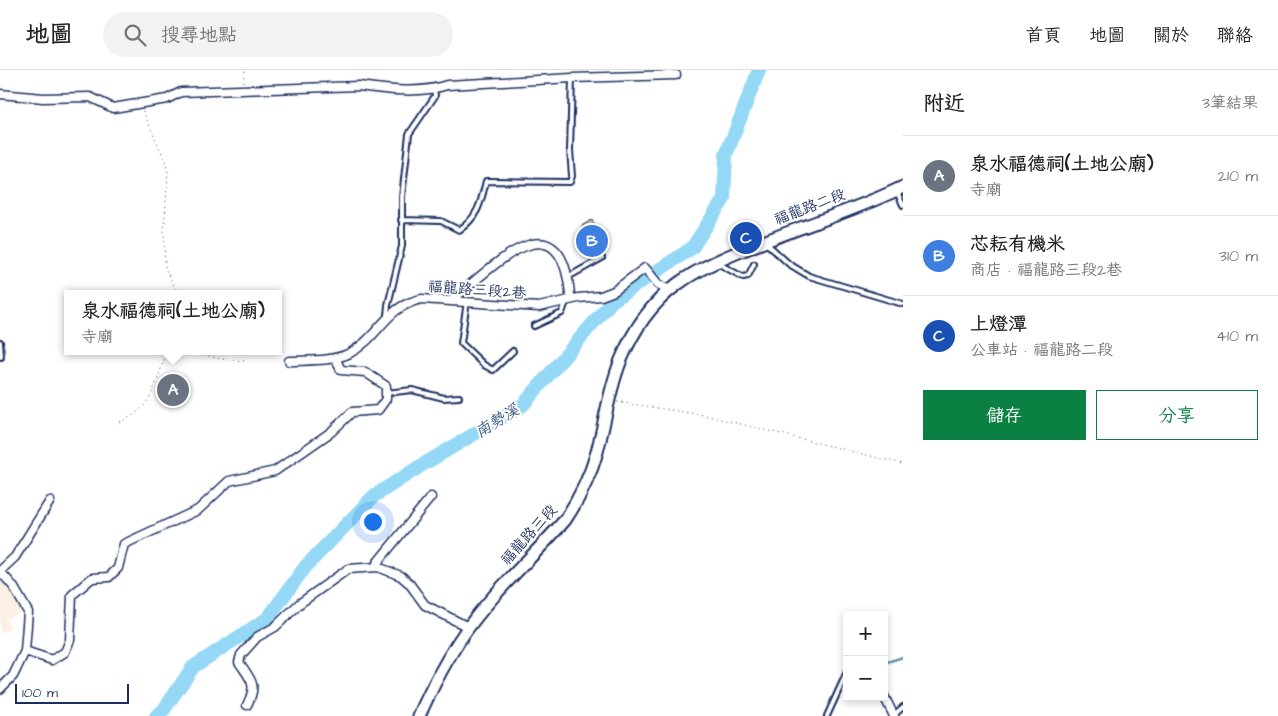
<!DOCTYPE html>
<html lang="zh-TW">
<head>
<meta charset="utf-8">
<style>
	:root { --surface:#fff; --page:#f2f2f2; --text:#222; --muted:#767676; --line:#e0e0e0; --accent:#0b8043 }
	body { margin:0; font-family:"Architects Daughter","LXGW WenKai TC",sans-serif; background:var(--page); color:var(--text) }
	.controls { position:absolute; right:15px; bottom:15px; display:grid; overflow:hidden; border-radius:0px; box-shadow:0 2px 8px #0003 }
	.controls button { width:45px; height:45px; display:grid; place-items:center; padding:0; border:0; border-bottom:1px solid var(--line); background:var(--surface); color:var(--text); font:25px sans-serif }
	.scale { position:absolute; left:15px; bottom:12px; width:114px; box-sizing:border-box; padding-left:5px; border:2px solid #1b2f5e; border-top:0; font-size:14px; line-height:18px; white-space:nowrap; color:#1b2f5e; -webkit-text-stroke:4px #fff; paint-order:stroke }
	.you { position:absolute; left:372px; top:451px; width:18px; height:18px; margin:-12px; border:4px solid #fff; border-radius:50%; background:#1a73e8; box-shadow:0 0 0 8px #1a73e833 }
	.badge { display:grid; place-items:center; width:32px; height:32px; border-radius:50%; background:var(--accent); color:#fff; font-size:16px; font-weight:700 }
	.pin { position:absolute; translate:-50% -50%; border:2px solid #fff; box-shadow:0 1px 5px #0006 }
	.popup { position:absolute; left:64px; top:220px; width:218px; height:65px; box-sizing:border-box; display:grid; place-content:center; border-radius:0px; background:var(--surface); filter:drop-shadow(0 1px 4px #0005); font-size:16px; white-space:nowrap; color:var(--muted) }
	.popup b { font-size:19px; color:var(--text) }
	.popup::after { content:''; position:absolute; left:50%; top:100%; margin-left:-10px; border:10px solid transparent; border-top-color:var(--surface) }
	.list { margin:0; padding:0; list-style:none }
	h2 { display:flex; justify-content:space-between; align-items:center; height:65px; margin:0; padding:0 20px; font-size:21px }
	h2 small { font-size:16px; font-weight:400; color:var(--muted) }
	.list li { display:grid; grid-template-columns:32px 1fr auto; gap:15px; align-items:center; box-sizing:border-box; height:80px; padding:0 20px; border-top:1px solid var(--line) }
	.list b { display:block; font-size:19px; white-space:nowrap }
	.list p { margin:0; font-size:16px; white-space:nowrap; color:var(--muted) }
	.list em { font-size:16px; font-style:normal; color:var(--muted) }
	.actions { display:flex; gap:10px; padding:15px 20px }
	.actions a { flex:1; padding:11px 0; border:1px solid var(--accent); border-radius:0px; text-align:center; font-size:18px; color:var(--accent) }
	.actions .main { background:var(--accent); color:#fff }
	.icon { flex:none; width:28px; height:28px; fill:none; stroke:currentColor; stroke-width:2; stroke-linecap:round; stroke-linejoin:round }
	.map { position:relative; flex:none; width:903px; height:646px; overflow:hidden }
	header { display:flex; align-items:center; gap:30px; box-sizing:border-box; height:70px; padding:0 25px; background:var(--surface); border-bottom:1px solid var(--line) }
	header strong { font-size:24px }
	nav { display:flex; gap:28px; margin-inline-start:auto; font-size:18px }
	.search { width:350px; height:45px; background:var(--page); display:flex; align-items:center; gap:12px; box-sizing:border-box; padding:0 18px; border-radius:28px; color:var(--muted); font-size:19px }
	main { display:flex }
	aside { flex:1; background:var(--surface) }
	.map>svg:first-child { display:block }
	.built { fill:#faf0e3 }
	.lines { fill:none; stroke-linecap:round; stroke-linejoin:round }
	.stream { stroke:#6494b9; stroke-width:2.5 }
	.river { stroke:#94d8f6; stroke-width:14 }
	.building { fill:#efcea1; stroke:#1b2f5e }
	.service-casing { stroke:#1b2f5e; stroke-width:8 }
	.minor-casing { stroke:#1b2f5e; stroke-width:11 }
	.secondary-casing { stroke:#1b2f5e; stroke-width:15 }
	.path { stroke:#1b2f5e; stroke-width:1; stroke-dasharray:1 4; stroke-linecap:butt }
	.service { stroke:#fff; stroke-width:4 }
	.minor { stroke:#fff; stroke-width:8 }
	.secondary { stroke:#fff; stroke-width:11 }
	.labels { text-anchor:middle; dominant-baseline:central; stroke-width:4; stroke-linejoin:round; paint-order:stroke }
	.street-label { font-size:15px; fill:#1b2f5e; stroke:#fff }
	.water-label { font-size:16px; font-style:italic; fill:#395984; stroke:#fff }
</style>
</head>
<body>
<header>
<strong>地圖</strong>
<div class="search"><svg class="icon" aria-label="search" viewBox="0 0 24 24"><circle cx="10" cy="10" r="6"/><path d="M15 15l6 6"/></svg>搜尋地點</div>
<nav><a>首頁</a><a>地圖</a><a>關於</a><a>聯絡</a></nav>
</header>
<main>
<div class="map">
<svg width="903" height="646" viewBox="0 0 903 646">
	<rect width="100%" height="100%" fill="#fff"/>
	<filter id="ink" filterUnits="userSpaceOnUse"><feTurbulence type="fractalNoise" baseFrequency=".02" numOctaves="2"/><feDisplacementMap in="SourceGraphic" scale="10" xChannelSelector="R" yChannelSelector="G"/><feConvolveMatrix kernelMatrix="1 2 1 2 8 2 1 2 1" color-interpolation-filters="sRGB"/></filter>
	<g filter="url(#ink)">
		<!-- built -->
		<path class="built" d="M0,505L24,541L7,549L10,559L0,563Z"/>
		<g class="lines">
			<!-- stream -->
			<path class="stream" d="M884,593L903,587"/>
			<!-- river -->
			<path class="river" d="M156,646L163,641L193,597L268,548L305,497L374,426L419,397L523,335L612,231L692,178L724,129L726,85L759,0"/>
		</g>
		<!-- building -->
		<path class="building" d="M592,150L606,178L586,188L578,173L585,168L581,159L583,155Z
			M168,314H177V326H168Z"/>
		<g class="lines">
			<!-- service casing -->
			<g class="service-casing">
				<path id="service" d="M897,122L903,135
					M401,150L441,151L459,160C478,148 481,132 486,111L570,112L572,106L570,80L572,8
					M766,173L789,194L809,206L903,234
					M719,194L743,207L748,206L754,194
					M568,207L602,188
					M467,231L461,273L484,295L493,300L513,281
					M387,246L388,235L402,176V127L409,64L435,26L434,19
					M534,256L562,243L566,232
					M0,272L1,287
					M386,323L412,320L444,328L459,327
					M895,644L903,637
					M827,646L847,602"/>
			</g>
			<!-- minor casing -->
			<g class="minor-casing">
				<path id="minor" d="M0,24L43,28L90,27L113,38L167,29L181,22L359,16C387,20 420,24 447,15L572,8L676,5
					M452,230C493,197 560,124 570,224
					M289,291C308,290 332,292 350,283C380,267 385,236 422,229L539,237L578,228L601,226L614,221L645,198L658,214L669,220
					M431,427L377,493L378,497L401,506L409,513L425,535L468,557
					M25,581L52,590L65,582L70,570L72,525L92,508L109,507L118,498L124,474L198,440L229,411L275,401L331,362L352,342L378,340L386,329V316L365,302L341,300L335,288
					M0,619L13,606L25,581L28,542L13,516L0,501L15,487L50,431
					M884,626L894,646
					M247,635C258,614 251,610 239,592L241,585L257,567L275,557L299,534L348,499L378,497"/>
			</g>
			<!-- secondary casing -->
			<g class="secondary-casing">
				<path id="secondary" d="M419,646C432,617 447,588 465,562C494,521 532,488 565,450C579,429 590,407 597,382C605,352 609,319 621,290C650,219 694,199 761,173C808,154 858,139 903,117"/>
			</g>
			<!-- path -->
			<path class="path" d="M243,12L245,0
				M143,41L164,88L168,102L164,160L165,198L178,224
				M189,281L221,289L247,291
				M617,332L704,345L903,394
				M119,352C155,339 154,312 168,281"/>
			<!-- service -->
			<use href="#service" class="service"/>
			<!-- minor -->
			<use href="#minor" class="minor"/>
			<!-- secondary -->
			<use href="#secondary" class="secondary"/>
		</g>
	</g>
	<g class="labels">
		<!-- street labels -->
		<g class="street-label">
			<text transform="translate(810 137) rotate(-21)">福龍路二段</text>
			<text transform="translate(477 220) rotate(4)">福龍路三段2巷</text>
			<text transform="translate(529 465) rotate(-48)">福龍路三段</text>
		</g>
		<!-- water labels -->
		<g class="water-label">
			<text transform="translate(497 351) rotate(-32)">南勢溪</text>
		</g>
	</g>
</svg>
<div class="controls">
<button>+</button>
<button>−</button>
</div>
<div class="scale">100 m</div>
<div class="you"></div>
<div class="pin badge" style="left:173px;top:320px;background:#6b7280">A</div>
<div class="popup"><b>泉水福德祠(土地公廟)</b>寺廟</div>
<div class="pin badge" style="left:592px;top:171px;background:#3f7fe0">B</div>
<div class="pin badge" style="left:746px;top:168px;background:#1a4fb4">C</div>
</div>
<aside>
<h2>附近<small>3筆結果</small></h2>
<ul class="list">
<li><span class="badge" style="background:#6b7280">A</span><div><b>泉水福德祠(土地公廟)</b><p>寺廟</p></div><em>210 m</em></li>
<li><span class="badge" style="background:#3f7fe0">B</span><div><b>芯耘有機米</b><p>商店 · 福龍路三段2巷</p></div><em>310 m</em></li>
<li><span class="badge" style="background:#1a4fb4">C</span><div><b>上燈潭</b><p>公車站 · 福龍路二段</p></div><em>410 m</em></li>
</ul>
<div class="actions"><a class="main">儲存</a><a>分享</a></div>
</aside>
</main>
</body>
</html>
